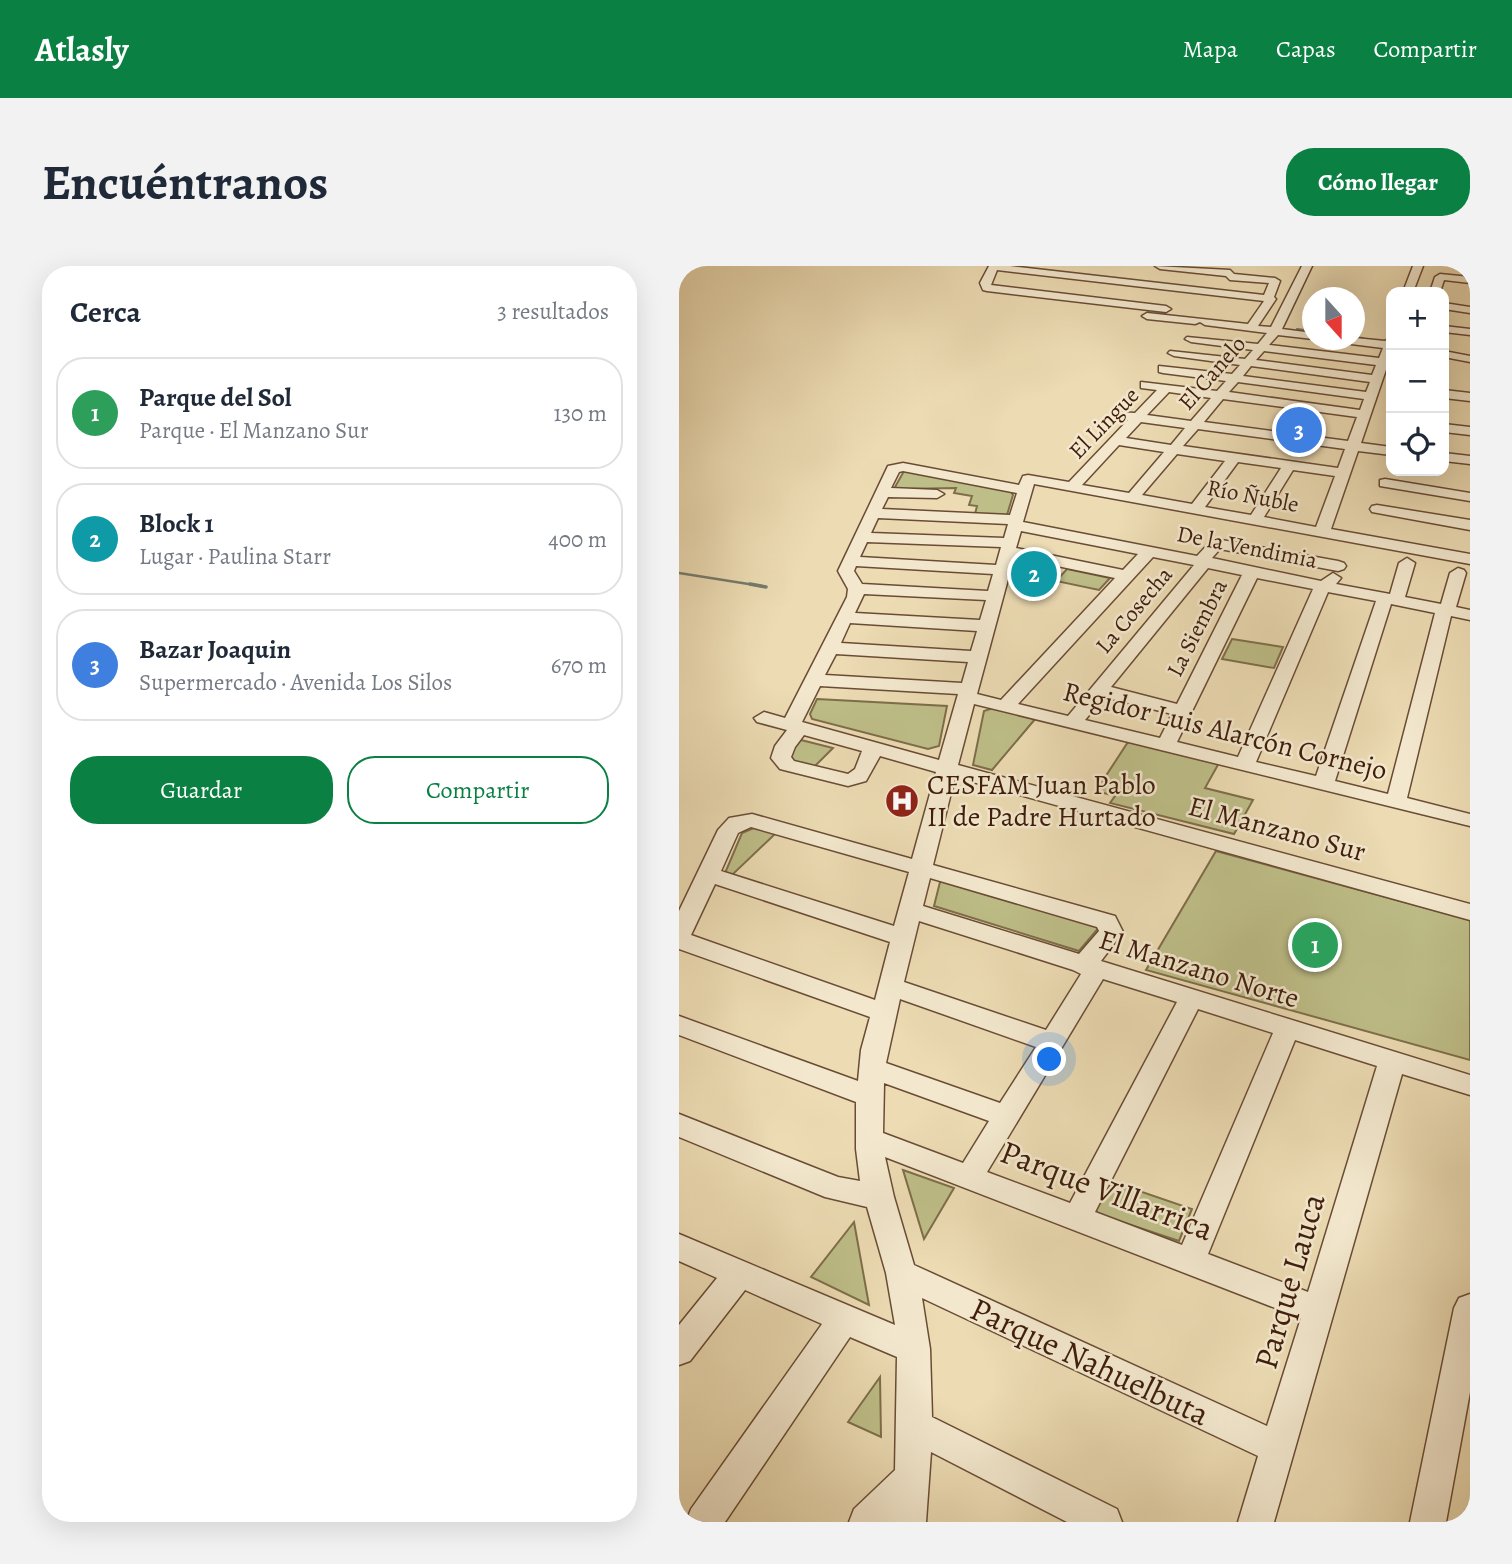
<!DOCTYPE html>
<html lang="es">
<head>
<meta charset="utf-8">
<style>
	:root { --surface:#fff; --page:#f2f2f3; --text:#1f2937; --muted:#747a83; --line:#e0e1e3; --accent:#0b8043 }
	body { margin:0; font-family:Alegreya,serif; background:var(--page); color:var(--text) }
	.controls { position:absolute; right:21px; top:21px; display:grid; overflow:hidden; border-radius:14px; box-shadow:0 7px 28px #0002 }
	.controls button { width:63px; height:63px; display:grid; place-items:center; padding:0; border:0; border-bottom:2px solid var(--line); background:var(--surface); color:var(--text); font:35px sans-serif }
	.compass { position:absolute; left:623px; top:21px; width:63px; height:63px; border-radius:50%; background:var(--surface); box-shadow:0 7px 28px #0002; rotate:159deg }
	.you { position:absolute; left:371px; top:794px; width:24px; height:24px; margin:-18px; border:5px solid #fff; border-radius:50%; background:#1a73e8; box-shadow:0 0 0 10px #1a73e833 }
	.badge { display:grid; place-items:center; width:46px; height:46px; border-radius:50%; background:var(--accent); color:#fff; font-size:23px; font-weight:700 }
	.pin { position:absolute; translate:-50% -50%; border:4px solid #fff; box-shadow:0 2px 7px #0006 }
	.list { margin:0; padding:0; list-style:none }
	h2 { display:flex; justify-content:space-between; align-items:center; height:91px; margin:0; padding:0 28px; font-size:30px }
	h2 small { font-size:23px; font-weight:400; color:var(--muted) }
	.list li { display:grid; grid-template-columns:46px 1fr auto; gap:21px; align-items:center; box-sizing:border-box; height:112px; margin:0 14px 14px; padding:0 14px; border:2px solid var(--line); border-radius:28px }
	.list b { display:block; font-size:26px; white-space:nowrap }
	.list p { margin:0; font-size:23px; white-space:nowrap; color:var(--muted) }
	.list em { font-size:23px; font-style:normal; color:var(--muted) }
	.actions { display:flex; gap:14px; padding:21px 28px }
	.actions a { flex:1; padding:16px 0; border:2px solid var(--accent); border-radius:28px; text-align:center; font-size:24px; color:var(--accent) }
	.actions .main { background:var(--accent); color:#fff }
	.icon { flex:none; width:38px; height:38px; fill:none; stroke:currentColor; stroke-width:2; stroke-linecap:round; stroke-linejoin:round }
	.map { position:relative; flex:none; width:791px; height:1256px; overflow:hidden; border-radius:28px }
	header { display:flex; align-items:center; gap:42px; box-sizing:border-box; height:98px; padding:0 35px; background:var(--accent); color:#fff }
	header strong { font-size:33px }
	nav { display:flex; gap:38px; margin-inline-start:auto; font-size:24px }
	.intro { display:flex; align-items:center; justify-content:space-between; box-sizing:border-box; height:168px; padding:0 42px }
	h1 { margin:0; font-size:49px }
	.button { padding:18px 32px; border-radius:28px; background:var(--accent); color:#fff; font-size:24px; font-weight:700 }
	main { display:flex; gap:42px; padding:0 42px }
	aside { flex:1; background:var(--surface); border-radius:28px; box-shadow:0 7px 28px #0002 }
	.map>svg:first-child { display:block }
	.green { fill:#bebe88; stroke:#7e6e4a; stroke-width:2 }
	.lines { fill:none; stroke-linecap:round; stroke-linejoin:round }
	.stream-far2 { stroke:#757c6d; stroke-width:2 }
	.stream-far1 { stroke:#757c6d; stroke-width:2.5 }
	.stream { stroke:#757c6d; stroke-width:3.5 }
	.minor-casing { stroke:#6a4c35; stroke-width:3 }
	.minor { fill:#f3e8ce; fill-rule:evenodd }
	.labels { text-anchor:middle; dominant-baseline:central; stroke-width:5; stroke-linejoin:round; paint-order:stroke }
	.far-street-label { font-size:23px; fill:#3f1d0b; stroke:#f3e8ce }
	.street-label { font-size:28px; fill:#3f1d0b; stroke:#f3e8ce }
	.poi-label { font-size:28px; fill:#3f1d0b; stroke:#f3e8ce; text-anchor:start }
	.near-street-label { font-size:33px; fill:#3f1d0b; stroke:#f3e8ce }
</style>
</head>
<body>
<header>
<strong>Atlasly</strong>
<nav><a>Mapa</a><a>Capas</a><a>Compartir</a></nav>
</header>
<div class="intro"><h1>Encuéntranos</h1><a class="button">Cómo llegar</a></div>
<main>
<aside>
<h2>Cerca<small>3 resultados</small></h2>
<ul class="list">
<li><span class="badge" style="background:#2e9e5b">1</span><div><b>Parque del Sol</b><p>Parque · El Manzano Sur</p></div><em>130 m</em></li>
<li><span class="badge" style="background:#0f9aa8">2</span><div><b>Block 1</b><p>Lugar · Paulina Starr</p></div><em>400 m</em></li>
<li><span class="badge" style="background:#3f7fe0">3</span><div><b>Bazar Joaquin</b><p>Supermercado · Avenida Los Silos</p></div><em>670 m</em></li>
</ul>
<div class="actions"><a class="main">Guardar</a><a>Compartir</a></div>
</aside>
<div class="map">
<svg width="791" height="1256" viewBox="0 0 791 1256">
	<rect width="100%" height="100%" fill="#ecdbb3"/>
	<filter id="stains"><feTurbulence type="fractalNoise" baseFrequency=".00286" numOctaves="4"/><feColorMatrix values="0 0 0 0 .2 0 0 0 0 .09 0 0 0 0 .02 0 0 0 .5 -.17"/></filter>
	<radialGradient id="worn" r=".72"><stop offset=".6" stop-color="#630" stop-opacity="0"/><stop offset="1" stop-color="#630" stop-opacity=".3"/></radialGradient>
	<!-- green -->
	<path class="green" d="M225,205L331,224L334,229L328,249L296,248L298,240L290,239L293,230L275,227L277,222L218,223L216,221Z
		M388,303L431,312L420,324L377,315Z
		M553,373L604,381L595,402L543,393Z
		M138,433L268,440L260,480L249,483L133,453L131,448Z
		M314,442L357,452L313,504L294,499L305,445Z
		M122,474L154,482L134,502L112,496L110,486Z
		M449,476L540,497L526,522L574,534L555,568L431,537L436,530L417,525Z
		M77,561L97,567L53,609L46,607L63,567Z
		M537,585L791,654V794L467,704Z
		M262,612L422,659L400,685L255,640Z
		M224,904L275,922L245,973Z
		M428,914L513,943L500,975L413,946Z
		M175,956L190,1039L132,1011Z
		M201,1111L202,1171L169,1156Z"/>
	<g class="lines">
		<!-- stream-far2 -->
		<path class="stream-far2" d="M618,63L634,65
			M676,71L684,72"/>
		<!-- stream-far1 -->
		<path class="stream-far1" d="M0,307L82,320"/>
		<!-- stream -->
		<path class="stream" d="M71,318L87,321"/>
		<!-- minor casing -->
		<g class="minor-casing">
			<path id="minor" d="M310,0H331L585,29L590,17L551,14L547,10L481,3L476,0L551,4L555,8L596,12L601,15L595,31L597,33L579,60L592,61L623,0H633L603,63L634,67V73L599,69L590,79L700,92L704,82L664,77L658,74L676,72L706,75L712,71V89L682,177L712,181V189L679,185L652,263L791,288V298L355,218L344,256L518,290L532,275L537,273L659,295L665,297L667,300L665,303L659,305L541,283L533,292L642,315L654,307L662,312L657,318L711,328L720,297L728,292L736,297L726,331L762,338L771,307L779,302L785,304L787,307L777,341L791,344V354L772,350L728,532L791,548V560L295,438L279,499L791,638V654L276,511L254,599L436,650L444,666L422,695L791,809V829L723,808L595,1256H559L579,1190L243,1032L251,1083L253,1151L438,1243L443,1256H388L252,1186L247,1256H170L175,1243L216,1204L218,1091L171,1071L46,1256H7L12,1243L143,1058L66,1024L11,1095L0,1099V1059L38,1012L0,995V968L216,1059L207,1007L188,941L146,931L0,871V848L159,911L181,915L177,883V836L0,769V750L179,815L182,784L191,751L0,683V645L39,564L50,552L73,548L233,593L257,506L201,490L187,515L169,520L101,503L92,492L96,480L108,464L78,456L75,452L85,446L106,452L168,331L169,323L159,305L209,200L224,197L340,219L344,210L349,209L390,216L449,154L435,152V146L456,147L478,124L462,122V116L538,125L547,115L484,107L480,106V100L553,108L561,99L495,90L489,87L491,85L566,93L574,84L512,76L506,73L508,71L579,78L588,67L526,59L521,56L516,58L468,53L463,50L468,47L569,58L585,35L318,4L312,19L487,40L492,43L487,46L308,25L304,24L301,17ZM585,85L697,99L693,109L577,94ZM572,100L691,116L687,126L564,110ZM559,116L685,133L681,144L550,126ZM490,126L532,132L512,155L468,149ZM544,133L678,151L669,175L525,156ZM462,156L506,162L492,179L447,172ZM519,163L666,183L659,202L504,180ZM440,179L485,186L450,227L403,219ZM498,188L546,195L513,238L463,229ZM559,196L602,202L572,249L526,241ZM614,204L656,210L637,261L585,251ZM224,205L338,227L331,249L203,243L209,231L258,232L265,228L258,224L212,222L220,206ZM199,252L329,258L325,272L192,267ZM342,265L459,288L444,304L337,282ZM188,276L322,281L317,299L181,291ZM335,291L436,312L322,434L298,428ZM474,291L515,299L389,450L339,438ZM177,300L314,308L309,325L183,318L175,305ZM529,302L563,309L498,438L432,421ZM578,312L634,323L559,491L498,476ZM649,326L697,335L637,510L577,496ZM185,328L307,334L301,354L176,347ZM712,338L756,347L709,528L656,515ZM171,357L298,365L292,385L162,377ZM157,388L289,396L283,417L146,409ZM141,420L279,428L260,494L123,456ZM425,431L493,448L481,472L406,454ZM125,469L183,485L176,503L169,508L115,495L112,491L116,481ZM72,561L230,606L215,660L42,605L59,567ZM251,612L418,661L420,665L400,688L244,640ZM36,618L211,676L196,734L12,669ZM240,655L394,704L402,708L367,764L225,716ZM424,713L498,736L391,937L308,906ZM221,733L357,781L321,837L207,797ZM519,743L594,767L503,979L416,946ZM616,774L698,800L629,1026L529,988ZM205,817L310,855L284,897L204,867ZM206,891L622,1052L588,1160L235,999L215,931Z
				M734,0H744L734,26H724Z
				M761,8L791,11V17L765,14L761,26H751L756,11Z
				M765,37L791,41V47L765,43Z
				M765,60L791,63V69L765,66Z
				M765,85L791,90V96L765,91Z
				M765,124L791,127V135L765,132Z
				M765,158L791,161V169L765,166Z
				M765,187L791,190V198L765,195Z
				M706,213L791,227V235L701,220V214Z
				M698,239L791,254V264L693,246L691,243L693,240Z
				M791,1028V1126L767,1256H731L775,1042L780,1032Z"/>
		</g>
		<!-- minor -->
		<use href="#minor" class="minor"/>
	</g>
	<!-- icons -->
	<defs>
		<g id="hospital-disc" transform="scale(1.75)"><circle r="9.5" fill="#8f2418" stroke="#f3e8ce"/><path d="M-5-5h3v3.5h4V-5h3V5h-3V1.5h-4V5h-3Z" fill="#fff"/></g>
	</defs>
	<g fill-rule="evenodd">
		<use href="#hospital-disc" x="223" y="535"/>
	</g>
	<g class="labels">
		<!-- far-street labels -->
		<g class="far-street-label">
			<text transform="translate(533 107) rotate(-49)">El Canelo</text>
			<text transform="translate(425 157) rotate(-46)">El Lingue</text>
			<text transform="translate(574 230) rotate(11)">Río Ñuble</text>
			<text transform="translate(568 281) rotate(11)">De la Vendimia</text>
			<text transform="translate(455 344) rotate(-50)">La Cosecha</text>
			<text transform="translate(518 362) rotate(-63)">La Siembra</text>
		</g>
		<!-- street labels -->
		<g class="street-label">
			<text transform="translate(546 465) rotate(14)">Regidor Luis Alarcón Cornejo</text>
			<text transform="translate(598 563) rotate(15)">El Manzano Sur</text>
			<text transform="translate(520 703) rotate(17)">El Manzano Norte</text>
		</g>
		<!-- poi labels -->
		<g class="poi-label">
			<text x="248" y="519">CESFAM Juan Pablo<tspan x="248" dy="32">II de Padre Hurtado</tspan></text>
		</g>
		<!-- near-street labels -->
		<g class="near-street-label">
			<text transform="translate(428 924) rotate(21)">Parque Villarrica</text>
			<text transform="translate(610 1015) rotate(-74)">Parque Lauca</text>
			<text transform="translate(411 1095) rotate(25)">Parque Nahuelbuta</text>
		</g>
	</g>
	<rect width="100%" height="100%" filter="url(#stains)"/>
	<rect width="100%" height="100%" fill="url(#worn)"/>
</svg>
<div class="controls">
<button>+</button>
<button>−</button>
<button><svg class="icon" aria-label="locate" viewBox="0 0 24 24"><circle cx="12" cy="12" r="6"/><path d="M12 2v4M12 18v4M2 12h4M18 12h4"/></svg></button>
</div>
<svg class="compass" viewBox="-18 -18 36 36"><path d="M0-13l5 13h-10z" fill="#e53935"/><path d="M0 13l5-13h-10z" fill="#747a83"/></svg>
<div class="you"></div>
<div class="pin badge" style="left:636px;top:679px;background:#2e9e5b">1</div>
<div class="pin badge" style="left:355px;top:308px;background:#0f9aa8">2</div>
<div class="pin badge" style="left:620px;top:164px;background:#3f7fe0">3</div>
</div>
</main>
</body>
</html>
